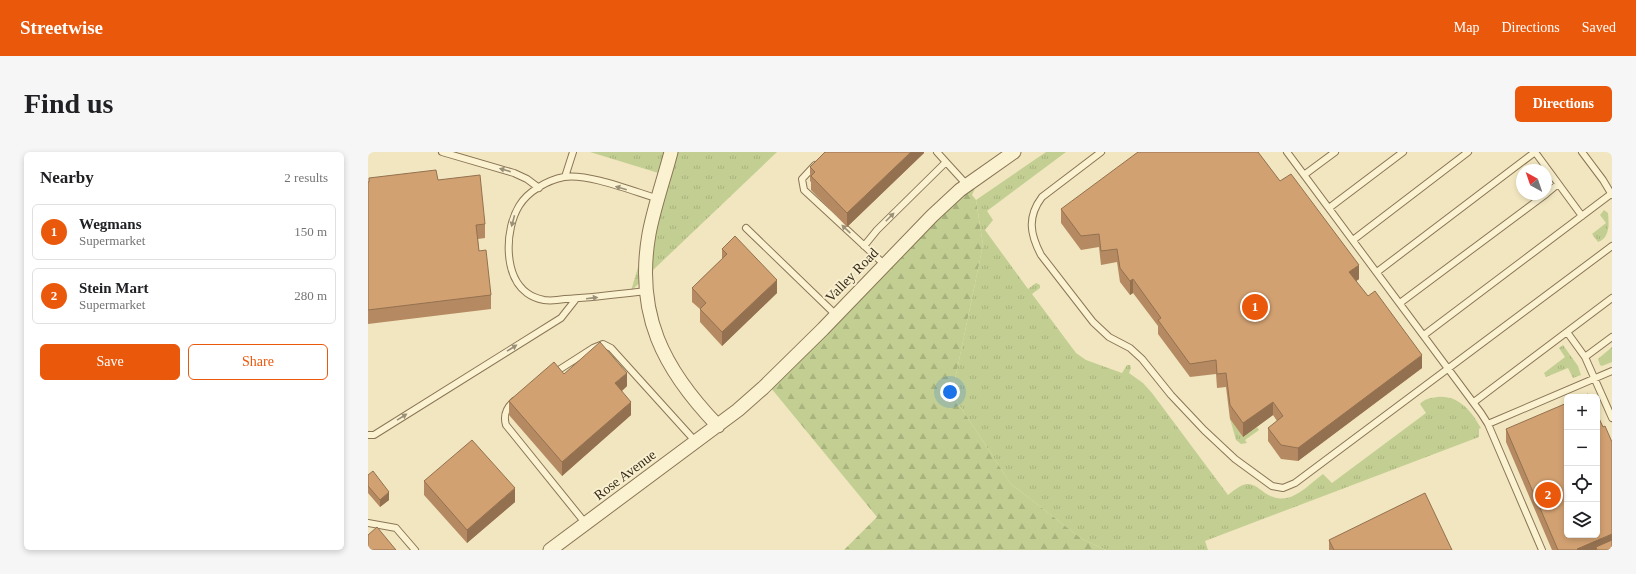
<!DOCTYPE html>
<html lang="en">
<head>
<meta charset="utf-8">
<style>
	:root { --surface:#fff; --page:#f6f6f6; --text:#202124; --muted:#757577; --line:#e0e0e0; --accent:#ea580c }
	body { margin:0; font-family:"Times New Roman",serif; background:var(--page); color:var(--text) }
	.controls { position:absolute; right:12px; bottom:12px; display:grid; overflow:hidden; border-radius:6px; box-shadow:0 2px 6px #0003 }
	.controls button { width:36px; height:36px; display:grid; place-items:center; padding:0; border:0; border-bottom:1px solid var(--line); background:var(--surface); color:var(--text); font:20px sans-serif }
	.compass { position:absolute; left:1148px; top:12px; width:36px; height:36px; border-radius:50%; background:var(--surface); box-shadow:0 2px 6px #0003; rotate:320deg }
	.you { position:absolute; left:582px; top:240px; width:14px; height:14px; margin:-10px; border:3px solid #fff; border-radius:50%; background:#1a73e8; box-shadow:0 0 0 6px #1a73e833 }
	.badge { display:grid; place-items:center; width:26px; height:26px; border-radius:50%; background:var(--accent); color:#fff; font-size:13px; font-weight:700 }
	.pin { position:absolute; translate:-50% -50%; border:2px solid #fff; box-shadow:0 1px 4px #0006 }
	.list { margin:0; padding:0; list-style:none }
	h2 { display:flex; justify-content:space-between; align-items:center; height:52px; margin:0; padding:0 16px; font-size:17px }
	h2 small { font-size:13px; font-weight:400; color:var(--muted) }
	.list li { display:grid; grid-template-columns:26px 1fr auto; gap:12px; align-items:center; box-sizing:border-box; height:56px; margin:0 8px 8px; padding:0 8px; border:1px solid var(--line); border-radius:6px }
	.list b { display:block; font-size:15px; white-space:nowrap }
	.list p { margin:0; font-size:13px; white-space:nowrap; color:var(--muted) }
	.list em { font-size:13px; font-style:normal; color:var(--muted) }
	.actions { display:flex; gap:8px; padding:12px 16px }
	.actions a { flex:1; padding:9px 0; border:1px solid var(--accent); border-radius:6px; text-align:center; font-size:14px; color:var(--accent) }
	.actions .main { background:var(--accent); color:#fff }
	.icon { flex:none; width:22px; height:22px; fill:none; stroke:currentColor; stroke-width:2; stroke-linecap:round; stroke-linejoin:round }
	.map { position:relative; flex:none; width:1244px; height:398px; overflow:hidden; border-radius:6px }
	header { display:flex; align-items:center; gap:24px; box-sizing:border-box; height:56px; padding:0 20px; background:var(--accent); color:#fff }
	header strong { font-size:19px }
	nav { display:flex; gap:22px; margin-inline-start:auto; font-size:14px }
	.intro { display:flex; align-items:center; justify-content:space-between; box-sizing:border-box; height:96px; padding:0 24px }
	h1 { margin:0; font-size:28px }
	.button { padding:10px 18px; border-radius:6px; background:var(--accent); color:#fff; font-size:14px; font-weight:700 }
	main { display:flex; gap:24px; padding:0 24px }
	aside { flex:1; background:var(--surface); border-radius:6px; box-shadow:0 2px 6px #0003 }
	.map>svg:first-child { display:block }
	.grass { fill:url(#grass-tufts) }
	.forest { fill:url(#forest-firs) }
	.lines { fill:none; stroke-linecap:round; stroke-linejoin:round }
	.service-casing { stroke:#8a7656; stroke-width:8 }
	.minor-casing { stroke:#8a7656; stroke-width:15 }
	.service { stroke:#fbf2d2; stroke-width:6 }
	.minor { stroke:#fbf2d2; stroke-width:13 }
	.wall { fill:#b58a62 }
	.shaded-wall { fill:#937150 }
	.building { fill:#d2a172; stroke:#937150 }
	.oneway { fill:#9a8f77 }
	.labels { text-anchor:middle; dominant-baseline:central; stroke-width:4; stroke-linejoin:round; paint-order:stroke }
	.street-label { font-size:14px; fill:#392c1c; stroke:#f8efcf }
</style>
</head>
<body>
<header>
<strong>Streetwise</strong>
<nav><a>Map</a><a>Directions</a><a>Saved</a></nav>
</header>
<div class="intro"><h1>Find us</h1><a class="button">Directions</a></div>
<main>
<aside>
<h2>Nearby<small>2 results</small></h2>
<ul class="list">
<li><span class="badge">1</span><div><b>Wegmans</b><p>Supermarket</p></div><em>150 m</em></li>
<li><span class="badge">2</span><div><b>Stein Mart</b><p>Supermarket</p></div><em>280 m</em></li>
</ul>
<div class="actions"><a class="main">Save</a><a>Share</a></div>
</aside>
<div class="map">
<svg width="1244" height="398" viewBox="0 0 1244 398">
	<defs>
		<pattern id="grass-tufts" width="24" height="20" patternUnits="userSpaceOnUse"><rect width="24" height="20" fill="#c3cf92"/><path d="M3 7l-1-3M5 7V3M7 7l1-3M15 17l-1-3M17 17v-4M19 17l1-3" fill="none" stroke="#a8b27d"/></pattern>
		<pattern id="forest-firs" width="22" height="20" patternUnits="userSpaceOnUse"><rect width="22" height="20" fill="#c3cf92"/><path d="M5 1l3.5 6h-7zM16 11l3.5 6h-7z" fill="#a8b27d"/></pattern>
	</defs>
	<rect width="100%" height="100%" fill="#f1e6bf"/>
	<!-- grass -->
	<path class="grass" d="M222,0H409L263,139L297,23Z
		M678,0H698L619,59L625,68L617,78L660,137L668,131L672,133V136L664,142L708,201L718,208L754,221L759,213H762L763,216L761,221L775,231L784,241L860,343C865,339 872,333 879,332C892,331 898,350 919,346C932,343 944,330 955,322L964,331L1058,261L1052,252C1056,247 1063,246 1069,245C1091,243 1103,259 1113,276L1111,277V285L837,389L840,398H738L714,387L643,332L584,242L615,93L608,48Z
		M1236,58L1240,61C1241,71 1242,86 1230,90L1224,82L1238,71L1232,63Z
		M1195,193L1210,214L1213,223L1205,226L1200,216L1178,225L1176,221L1197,205L1191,196Z
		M1244,195V210L1234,214L1232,213L1230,207Z
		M862,267L875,285L889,275L891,278L877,288L879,291L873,292L868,288Z"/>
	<!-- forest -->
	<path class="forest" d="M615,19L604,43L608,48L615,93L584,242L643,332L714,387L738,398H476L509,365L398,230Z"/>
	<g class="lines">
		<!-- service casing -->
		<g class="service-casing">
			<path id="service" d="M74,0L146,21L159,27L171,36
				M569,0L578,10
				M733,0L674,45C659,65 662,82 673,103L725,170L741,185L762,196L774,207L803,243L836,278L867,307L904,334L915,336L927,331L1244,94
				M919,0L1113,261L1120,272L1174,398
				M1167,0L1214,64
				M1214,0L1235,28L1244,43
				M447,13L434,27L436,38L517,113
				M936,23L967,0
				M197,25L205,0
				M1178,42L1190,32
				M961,56L1035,0
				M378,76L468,163
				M985,88L1100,0
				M496,94L509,78L578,10L599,33
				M1009,120L1167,0
				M279,139C251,142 224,146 197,147C191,148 182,149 176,148C171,147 163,144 159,141C135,123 137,77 151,54C160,39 180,28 196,25C220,21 267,40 291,47
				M1032,151L1178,42
				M1199,180L1217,205L1244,266
				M1056,183L1243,42
				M1217,205L1244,185
				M186,221L225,196L235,192L243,196L328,290
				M146,249C138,256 135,263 138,273L218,372
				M1106,250L1244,146
				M1120,272L1244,219
				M0,283H6L193,166L208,147
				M0,371L28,376L47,398"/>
		</g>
		<!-- minor casing -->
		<g class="minor-casing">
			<path id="minor" d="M303,0C296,27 286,55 281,82C267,162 295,217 350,274
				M182,398L370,258L395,236L455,177L564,64L592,38L646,0"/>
		</g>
		<!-- service -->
		<use href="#service" class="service"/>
		<!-- minor -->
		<use href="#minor" class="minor"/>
	</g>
	<!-- wall -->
	<path class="wall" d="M556,0V1L479,75L443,38V30L442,29V15Z
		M1,26L70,28L117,72V86L110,87L111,99L123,143V157L0,172V30H1Z
		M912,29L991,127L988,129L1054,216L930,309L913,307L900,289V276L909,269L905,263L875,285L862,267L858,235L849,236L848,222L822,225L790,182V174L765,141L762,143L752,130L749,110L733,113L731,95L713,98L693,71V57Z
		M354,97L409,141L354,194L332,170V157L324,150V136L354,107Z
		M196,222L259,234L254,239L263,263L194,324L141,263V249Z
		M1138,277L1244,398H1184L1138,290Z
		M0,323L21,348L12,355L0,341Z
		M56,329L147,350L99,391L56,343Z
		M961,388L1084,398H961Z"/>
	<!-- shaded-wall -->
	<path class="shaded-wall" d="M543,0H556V1L479,75V61Z
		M991,113V127L981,134V120Z
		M765,127V141L762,143V129Z
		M409,128V141L354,194V180Z
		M1054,203V216L930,309V296Z
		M259,221V234L247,245V231Z
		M263,250V263L194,324V310Z
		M905,250V263L875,285V271Z
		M147,336V350L99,391V378Z
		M21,340V348L12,355V348Z
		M1244,382V395H1228V398H1209V397Z"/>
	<!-- building -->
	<path class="building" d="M457,0H543L479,61L443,24L447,20L442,15Z
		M770,0H890L912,29L923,22L991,113L981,120L1000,144L1007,139L1054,203L930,296L913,293L900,276L915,264L905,250L875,271L862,253L858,221L849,222L848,208L822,212L790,168L793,166L765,127L762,129L752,116L749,97L733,99L731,82L713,84L693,57Z
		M68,18L70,28L112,23L117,72L108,73L111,99L118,98L123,143L0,158V30H1V26Z
		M367,84L409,128L354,180L332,157L338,151L324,136L359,102L354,97Z
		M232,190L259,221L247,231L263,250L194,310L141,249L186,210L196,222Z
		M1220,242L1222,245H1213Z
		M1199,251V383H1229V262L1235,275L1237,274L1244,290V382L1209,397L1210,398H1190L1138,277Z
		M104,288L147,336L99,378L56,329Z
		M5,319L21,340L12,348L0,334V323Z
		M1057,341L1084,398H966L961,388Z
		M9,375L28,398H0V383Z
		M1244,388V398H1229L1228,395Z"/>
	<!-- one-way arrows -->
	<defs><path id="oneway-solid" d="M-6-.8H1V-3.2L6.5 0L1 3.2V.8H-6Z"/></defs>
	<g class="oneway">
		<use href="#oneway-solid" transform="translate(137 18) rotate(-164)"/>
		<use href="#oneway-solid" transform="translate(253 36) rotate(-164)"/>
		<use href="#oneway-solid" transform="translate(522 65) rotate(-45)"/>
		<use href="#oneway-solid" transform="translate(145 69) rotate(105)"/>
		<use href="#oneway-solid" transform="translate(478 77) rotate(-137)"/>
		<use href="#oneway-solid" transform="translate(224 146) rotate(-7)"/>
		<use href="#oneway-solid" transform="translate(144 196) rotate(-32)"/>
		<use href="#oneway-solid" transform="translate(34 265) rotate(-32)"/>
	</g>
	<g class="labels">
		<!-- street labels -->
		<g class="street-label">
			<text transform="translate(484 123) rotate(-46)">Valley Road</text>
			<text transform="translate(257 323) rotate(-37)">Rose Avenue</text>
		</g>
	</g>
</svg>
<div class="controls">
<button>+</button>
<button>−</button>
<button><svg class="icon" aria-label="locate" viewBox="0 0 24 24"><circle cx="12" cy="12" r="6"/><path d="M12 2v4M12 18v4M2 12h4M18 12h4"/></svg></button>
<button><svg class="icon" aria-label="layers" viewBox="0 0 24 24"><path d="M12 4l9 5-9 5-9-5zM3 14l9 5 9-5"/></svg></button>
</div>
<svg class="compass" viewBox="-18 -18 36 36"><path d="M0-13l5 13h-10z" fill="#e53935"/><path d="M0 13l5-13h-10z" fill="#757577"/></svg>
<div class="you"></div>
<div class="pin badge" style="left:887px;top:155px">1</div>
<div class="pin badge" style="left:1180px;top:343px">2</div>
</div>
</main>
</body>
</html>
